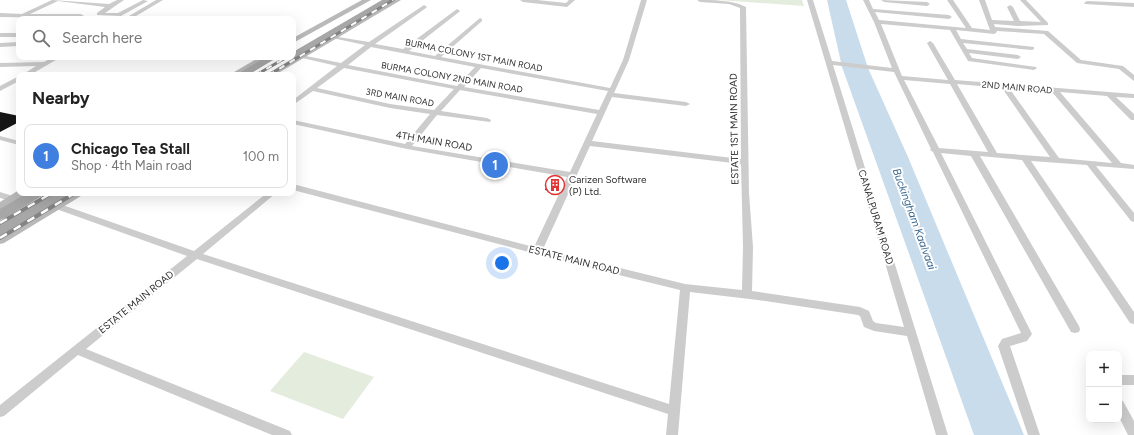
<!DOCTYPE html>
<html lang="en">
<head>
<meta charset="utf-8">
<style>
	:root { --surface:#fff; --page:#f2f2f2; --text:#222; --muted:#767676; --line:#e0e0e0; --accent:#1a73e8 }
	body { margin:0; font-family:Figtree,sans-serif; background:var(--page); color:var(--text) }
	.controls { position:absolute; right:12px; bottom:12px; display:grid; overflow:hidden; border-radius:8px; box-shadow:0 4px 16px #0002 }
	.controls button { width:36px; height:36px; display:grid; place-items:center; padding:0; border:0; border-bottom:1px solid var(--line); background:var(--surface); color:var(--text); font:20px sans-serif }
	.you { position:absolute; left:502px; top:263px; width:14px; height:14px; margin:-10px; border:3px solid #fff; border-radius:50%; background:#1a73e8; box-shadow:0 0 0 6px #1a73e833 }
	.badge { display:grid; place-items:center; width:26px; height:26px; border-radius:50%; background:var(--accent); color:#fff; font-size:13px; font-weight:700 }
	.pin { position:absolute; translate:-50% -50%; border:2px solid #fff; box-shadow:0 1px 4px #0006 }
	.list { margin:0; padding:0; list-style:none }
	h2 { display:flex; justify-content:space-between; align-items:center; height:52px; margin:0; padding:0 16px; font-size:17px }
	h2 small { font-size:13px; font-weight:400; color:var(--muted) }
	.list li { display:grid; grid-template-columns:26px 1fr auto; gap:12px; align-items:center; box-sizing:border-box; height:64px; margin:0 8px 8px; padding:0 8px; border:1px solid var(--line); border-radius:8px }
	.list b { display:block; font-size:15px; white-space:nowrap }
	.list p { margin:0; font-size:13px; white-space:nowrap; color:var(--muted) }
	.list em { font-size:13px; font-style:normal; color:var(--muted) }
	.icon { flex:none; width:22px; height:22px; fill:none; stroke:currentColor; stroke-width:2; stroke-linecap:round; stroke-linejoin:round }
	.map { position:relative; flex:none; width:1134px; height:435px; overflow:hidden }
	.search { position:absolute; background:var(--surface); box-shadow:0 4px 16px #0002; left:16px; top:16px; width:280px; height:44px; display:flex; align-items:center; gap:10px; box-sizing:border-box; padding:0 14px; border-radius:8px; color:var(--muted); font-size:15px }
	.panel { position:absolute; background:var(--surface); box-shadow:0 4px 16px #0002; left:16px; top:72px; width:280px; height:124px; border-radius:8px }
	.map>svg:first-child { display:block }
	.green { fill:#e4ecdd }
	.water { fill:#c9dceb }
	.building { fill:#161616 }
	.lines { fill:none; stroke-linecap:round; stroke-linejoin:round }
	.street { fill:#ccc; fill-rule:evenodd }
	.secondary { fill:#b9b9b9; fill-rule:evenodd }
	.primary { fill:#a7a7a7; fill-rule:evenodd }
	.rail-far1-casing { stroke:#848484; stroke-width:3 }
	.rail-casing { stroke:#848484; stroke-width:4 }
	.rail-far1 { stroke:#fff; stroke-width:2; stroke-dasharray:6; stroke-linecap:butt }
	.rail { stroke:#fff; stroke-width:2.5; stroke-dasharray:8; stroke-linecap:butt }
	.labels { text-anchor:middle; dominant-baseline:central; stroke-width:4; stroke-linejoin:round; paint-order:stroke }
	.far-street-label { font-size:9px; fill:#2f2f2f; stroke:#fff }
	.street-label { font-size:10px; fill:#2f2f2f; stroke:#fff }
	.poi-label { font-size:10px; fill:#2f2f2f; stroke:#fff; text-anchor:start }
	.water-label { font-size:11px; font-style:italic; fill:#3d6a90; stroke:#fff }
</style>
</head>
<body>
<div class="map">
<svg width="1134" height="435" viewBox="0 0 1134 435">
	<rect width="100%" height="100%" fill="#fff"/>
	<!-- green -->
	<path class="green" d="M720,0H802L804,6L719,0Z
		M304,352L374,377L343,419L270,391Z"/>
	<!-- water -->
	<path class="water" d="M827,0H846L868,68L908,157L1024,435H974L842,67Z"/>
	<!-- building -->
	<path class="building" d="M0,112L19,116V122L0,132Z
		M551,177L564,180L558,193L545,190Z"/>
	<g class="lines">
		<!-- street -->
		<path class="street" d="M52,0L109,4L117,0H124L105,13H118L143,0L148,1L121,16L97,15V13L105,7L58,1L30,14H81L84,16L81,19H74L75,18L0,17V13L22,14Z
			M156,0H163L131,19H124Z
			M520,0H537L566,3L569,0H575L567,7L523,2Z
			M641,0H647L629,60L614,93L686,102L690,104L686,106L612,97L592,141L741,159L740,8L729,4L700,2L697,0C712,0 734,0 746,7L749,193L753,247L752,291L860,307L869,311L873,321L876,323L904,327L807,0H813L832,61L892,68L874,22L863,0H869L873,9L949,15L952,17L949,19L875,12L879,20L966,28L947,0H953L972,28L990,30L979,0H985L992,20L1014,21L1007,7L1010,5L1013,7L1020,21L1041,22L1020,0H1026L1048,23V25L1018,26L994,24L995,27L1048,31L1081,60L1123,66L1134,75V81L1119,69L1077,63L1044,34L997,31L996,33L994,34L956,30L961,39L1034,47V49L1032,50L963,43L967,49L1018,55L1021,57L1018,59L969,53L972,58L1036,67L1037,68L1034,70L968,61L950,30L881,24L902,76L948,80L927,43L930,41L933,43L955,80L1134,94V98L1116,97L1134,114V120H1131L1107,96L1060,92L1121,163L1134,165V169L1096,166L1134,213V222L1131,221L1087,165L1031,161L1134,312V324L1130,323L1022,160L980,156L1079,326L1080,329L1079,332L1075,333L1071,332L971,156L941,153L1032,334L1027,341L1010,346L1040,435H1028L998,346L1002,339L1021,333L933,152L930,150L931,149L894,72L833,65L948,435H936L907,336L874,331L864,327L860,316L858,315L758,300L690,292L678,435H666L668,414L197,259L86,349L290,431L292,435H272L78,355L4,416L0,417V405L187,256L48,206L47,204L48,202H54L194,251L267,193H276L203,254L669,404L680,290L578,265L293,190V184L534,247L567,177L407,149L293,124V120L405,144L430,114L390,108L313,91L293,105V100L337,66L298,57L301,55L341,63L365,45L332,38V36L369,42L424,5L427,7L426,8L375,44L403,49L457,9L460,11L459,12L409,51L435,56L480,18L482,19V21L441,57L610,88L623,60ZM371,47L475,67L457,86L348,65ZM344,68L454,89L434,110L390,104L317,88ZM481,68L608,91L599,110L464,87ZM904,80L950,84L988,152L939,148ZM957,84L1002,88L1050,157L997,153ZM1009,88L1052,92L1112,163L1059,158ZM460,90L597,114L570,172L412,146L437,115L490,122L491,120L487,118L441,111ZM590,146L741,164L743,247L742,290L685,284L543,249Z
			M881,0L927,2L930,4L927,6L884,2Z
			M1087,1L1134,3V7L1085,4L1084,3Z
			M0,33H19V37H0Z
			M19,42V46L0,47V43Z
			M53,57H61L30,75H22L36,66L0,67V63L44,62Z
			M19,76V81L0,91V86Z
			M0,136L19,141V145L0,140Z
			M0,192L16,197L17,199L13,202L0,198Z
			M1119,375H1134V385H1119Z
			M1119,400L1123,401L1134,421V435H1128L1119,417Z"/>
		<!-- secondary -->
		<path class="secondary" d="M362,0H371L293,43V38Z
			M392,0H401L275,75H265Z
			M260,57H270L240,75H229Z
			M19,190V193H29L27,196L0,211V202Z
			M69,193H83L81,196L4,243L0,244V234Z"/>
		<!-- primary -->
		<path class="primary" d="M382,0H392L296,58L293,59L289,57H293V52Z
			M266,57H278L248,75H236Z
			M27,193H44L42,196L5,218L0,220V209Z
			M52,193H69L67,196L5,234L0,236V225Z"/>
		<!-- rail-far1 casing -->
		<g class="rail-far1-casing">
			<path id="rail-far1" d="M256,75L287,57
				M269,75L393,0"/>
		</g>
		<!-- rail casing -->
		<g class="rail-casing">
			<path id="rail" d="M0,223L52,193
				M0,238L75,193"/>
		</g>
		<!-- rail-far1 -->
		<use href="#rail-far1" class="rail-far1"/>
		<!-- rail -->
		<use href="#rail" class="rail"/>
	</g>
	<!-- icons -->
	<defs>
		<g id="building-ring" transform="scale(1)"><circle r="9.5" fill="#fff" stroke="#e33434" stroke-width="1.5"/><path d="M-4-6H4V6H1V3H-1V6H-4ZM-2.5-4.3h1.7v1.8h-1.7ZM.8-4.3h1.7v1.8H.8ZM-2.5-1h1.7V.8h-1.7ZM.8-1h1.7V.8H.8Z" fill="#e33434"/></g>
	</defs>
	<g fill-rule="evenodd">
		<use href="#building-ring" x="555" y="185"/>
	</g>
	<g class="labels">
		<!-- far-street labels -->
		<g class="far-street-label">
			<text transform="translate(474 55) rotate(11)">BURMA COLONY 1ST MAIN ROAD</text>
			<text transform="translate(452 77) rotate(10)">BURMA COLONY 2ND MAIN ROAD</text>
			<text transform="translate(1017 87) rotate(5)">2ND MAIN ROAD</text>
			<text transform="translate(400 97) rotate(10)">3RD MAIN ROAD</text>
		</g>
		<!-- street labels -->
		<g class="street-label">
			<text transform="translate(734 129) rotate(-91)">ESTATE 1ST MAIN ROAD</text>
			<text transform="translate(434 141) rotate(10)">4TH MAIN ROAD</text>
			<text transform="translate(876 217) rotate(73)">CANALPURAM ROAD</text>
			<text transform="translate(574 260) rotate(14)">ESTATE MAIN ROAD</text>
			<text transform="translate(136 302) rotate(-39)">ESTATE MAIN ROAD</text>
		</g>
		<!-- poi labels -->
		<g class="poi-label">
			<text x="569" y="179">Carizen Software<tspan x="569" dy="12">(P) Ltd.</tspan></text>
		</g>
		<!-- water labels -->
		<g class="water-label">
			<text transform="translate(914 219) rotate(70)">Buckingham Kaalvaai</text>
		</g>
	</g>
</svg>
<div class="controls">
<button>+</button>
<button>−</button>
</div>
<div class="you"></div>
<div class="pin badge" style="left:495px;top:165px;background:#3f7fe0">1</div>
<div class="search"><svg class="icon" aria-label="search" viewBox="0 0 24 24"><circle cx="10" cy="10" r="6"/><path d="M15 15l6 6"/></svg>Search here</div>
<section class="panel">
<h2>Nearby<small></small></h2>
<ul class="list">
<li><span class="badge" style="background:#3f7fe0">1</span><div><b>Chicago Tea Stall</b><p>Shop · 4th Main road</p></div><em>100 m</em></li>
</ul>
</section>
</div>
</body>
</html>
